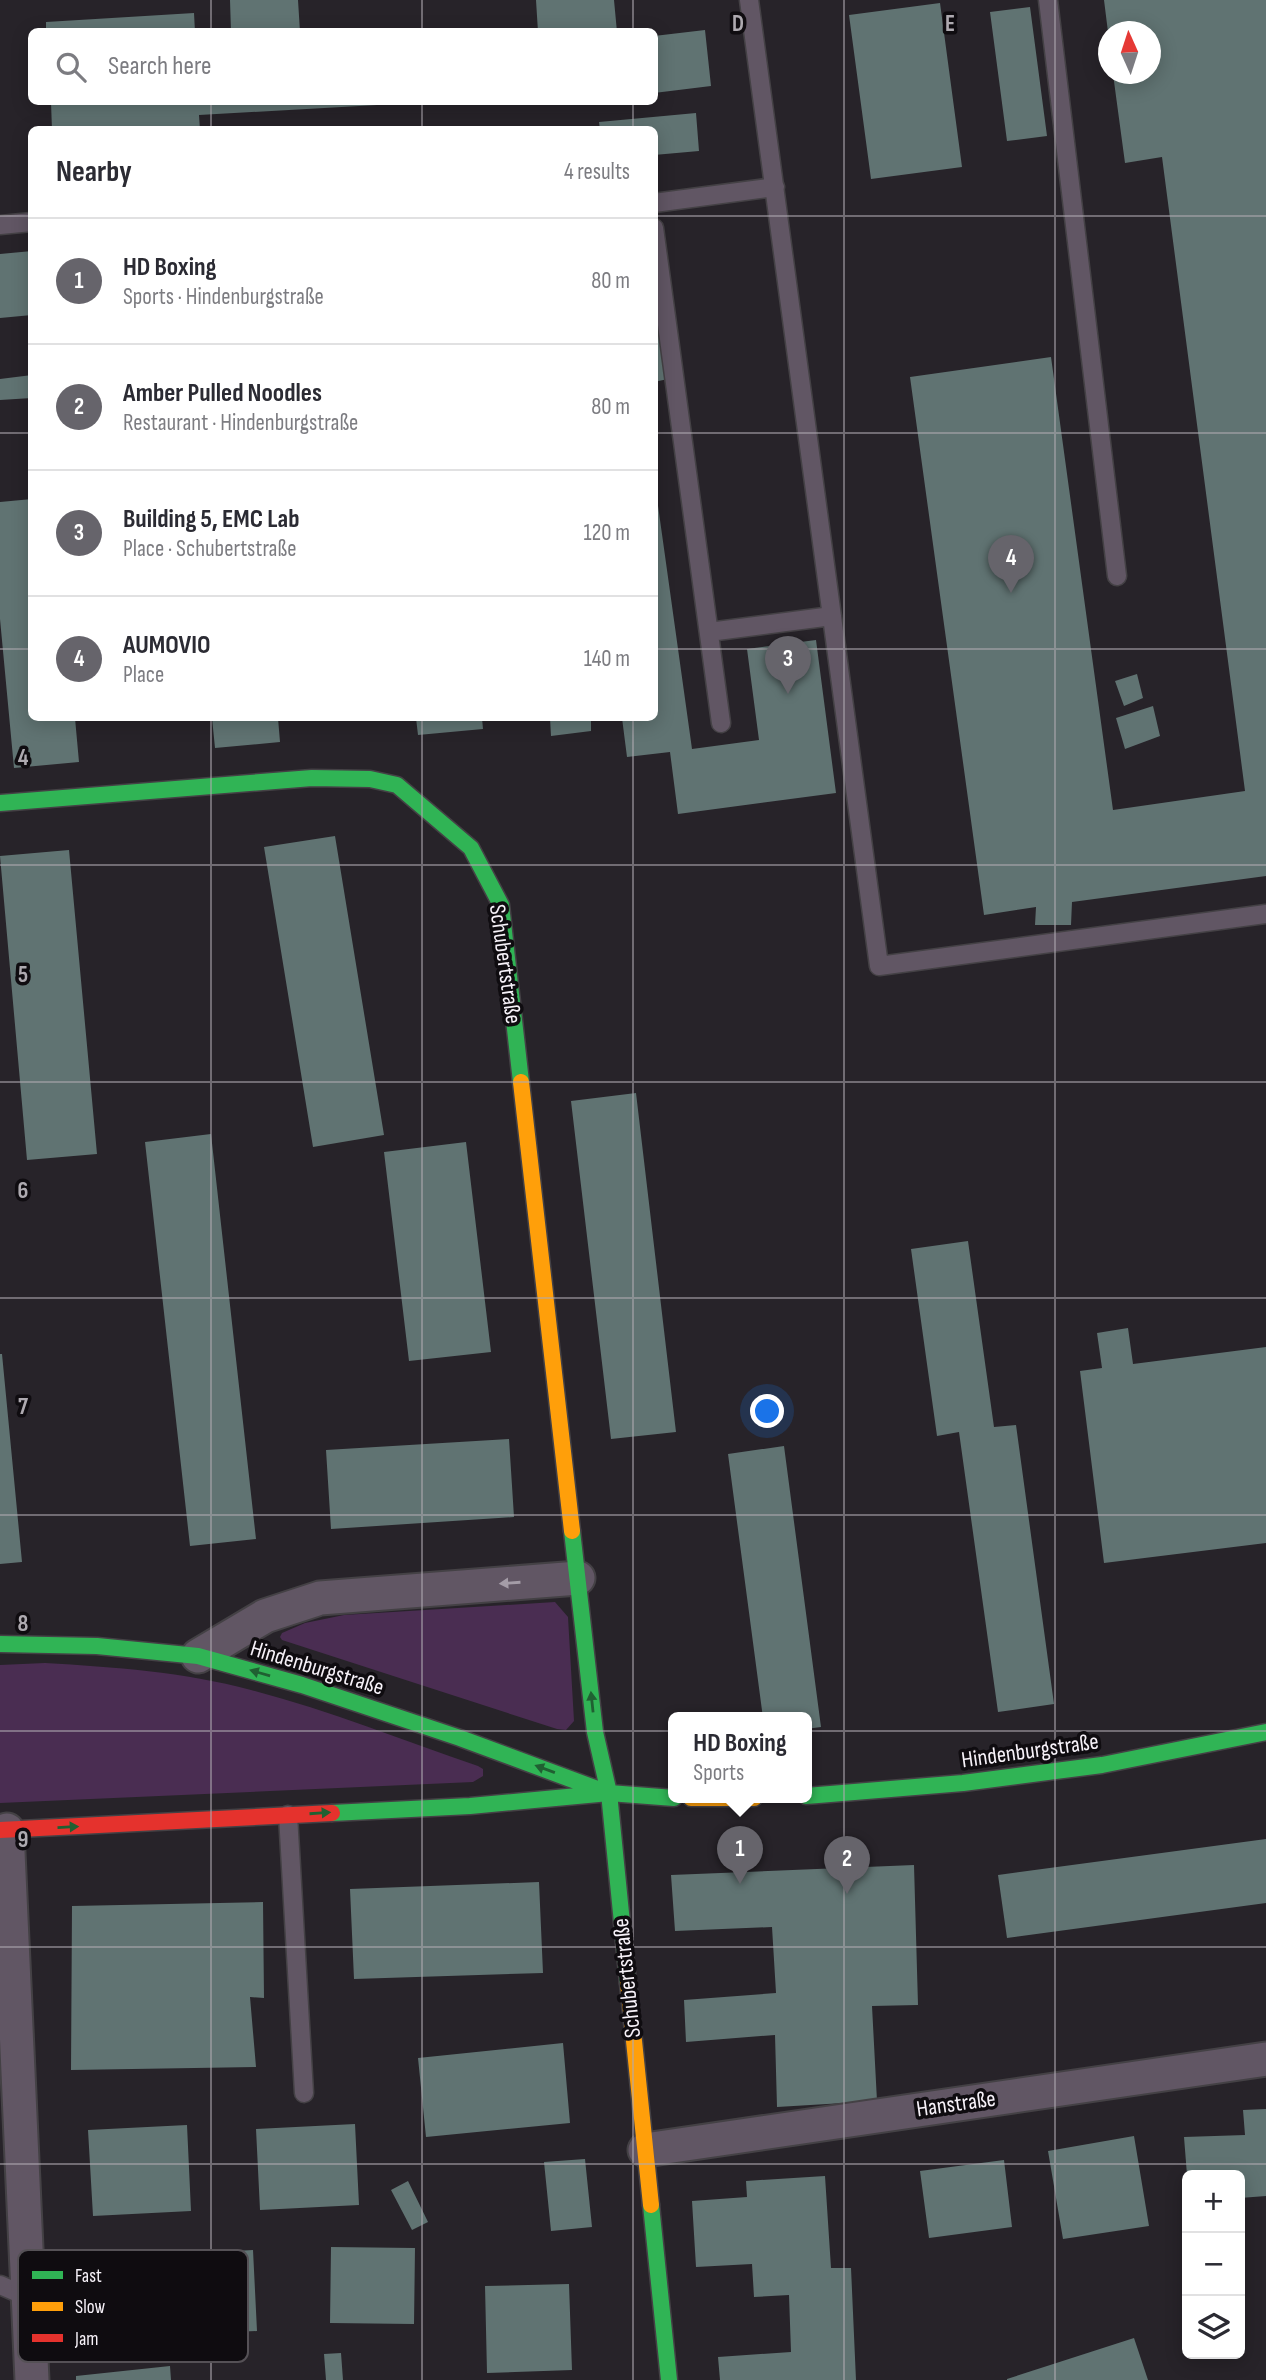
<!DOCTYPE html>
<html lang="en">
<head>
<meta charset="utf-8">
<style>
	:root { --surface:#fff; --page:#f7f7f7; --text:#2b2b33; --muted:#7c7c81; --line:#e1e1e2; --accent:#66646b }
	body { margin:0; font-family:"Sofia Sans Condensed",sans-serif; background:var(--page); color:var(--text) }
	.controls { position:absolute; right:21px; bottom:21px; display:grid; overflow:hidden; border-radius:10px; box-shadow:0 4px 18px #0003 }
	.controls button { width:63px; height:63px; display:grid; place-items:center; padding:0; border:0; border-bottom:2px solid var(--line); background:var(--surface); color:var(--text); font:35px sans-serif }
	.compass { position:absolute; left:1098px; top:21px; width:63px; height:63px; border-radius:50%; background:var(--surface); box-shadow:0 4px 18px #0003; rotate:357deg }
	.you { position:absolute; left:768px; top:1412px; width:24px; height:24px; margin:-18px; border:5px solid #fff; border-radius:50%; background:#1a73e8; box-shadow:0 0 0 10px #1a73e833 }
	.badge { display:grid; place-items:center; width:46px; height:46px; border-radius:50%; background:var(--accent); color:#fff; font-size:23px; font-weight:700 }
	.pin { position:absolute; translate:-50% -58px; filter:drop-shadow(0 2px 4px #0008) }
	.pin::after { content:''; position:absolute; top:37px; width:24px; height:21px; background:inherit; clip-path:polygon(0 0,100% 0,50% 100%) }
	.popup { position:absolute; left:668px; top:1712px; width:144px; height:91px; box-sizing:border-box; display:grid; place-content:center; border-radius:10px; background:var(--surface); filter:drop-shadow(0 2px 5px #0005); font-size:23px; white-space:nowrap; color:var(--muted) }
	.popup b { font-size:26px; color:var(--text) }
	.popup::after { content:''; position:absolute; left:50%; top:100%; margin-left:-14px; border:14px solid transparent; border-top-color:var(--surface) }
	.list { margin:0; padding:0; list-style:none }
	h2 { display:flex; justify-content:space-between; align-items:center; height:91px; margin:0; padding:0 28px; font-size:30px }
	h2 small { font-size:23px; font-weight:400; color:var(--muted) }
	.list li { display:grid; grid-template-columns:46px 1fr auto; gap:21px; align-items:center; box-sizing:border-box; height:126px; padding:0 28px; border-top:2px solid var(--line) }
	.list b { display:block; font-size:26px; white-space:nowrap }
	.list p { margin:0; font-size:23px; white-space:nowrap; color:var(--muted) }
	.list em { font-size:23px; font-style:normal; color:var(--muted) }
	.icon { flex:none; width:38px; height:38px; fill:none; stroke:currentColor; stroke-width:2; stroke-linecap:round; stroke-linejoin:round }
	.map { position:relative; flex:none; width:1266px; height:2380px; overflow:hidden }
	.search { position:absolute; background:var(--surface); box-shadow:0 4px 18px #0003; left:28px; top:28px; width:630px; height:77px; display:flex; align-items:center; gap:18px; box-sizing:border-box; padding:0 24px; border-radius:10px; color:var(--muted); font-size:26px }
	.panel { position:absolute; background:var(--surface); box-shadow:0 4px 18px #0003; left:28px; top:126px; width:630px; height:595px; border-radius:10px }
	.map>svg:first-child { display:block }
	.green { fill:#4a2d52 }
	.building { fill:#607372 }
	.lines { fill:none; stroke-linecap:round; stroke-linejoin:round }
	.lane-casing { stroke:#444145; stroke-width:21 }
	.street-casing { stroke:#444145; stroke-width:37 }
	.fast-casing { stroke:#444145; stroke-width:19 }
	.slow-casing { stroke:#444145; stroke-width:19 }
	.jam-casing { stroke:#444145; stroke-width:19 }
	.lane { stroke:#615664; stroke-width:18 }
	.street { stroke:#615664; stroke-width:33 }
	.fast { stroke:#30b455; stroke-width:16 }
	.slow { stroke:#ff9f0a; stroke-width:16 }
	.jam { stroke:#e5322d; stroke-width:16 }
	.oneway { fill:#a49ca7 }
	.oneway2 { fill:#206032 }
	.grid { fill:none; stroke:#aeaab0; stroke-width:2; stroke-opacity:0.55 }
	.labels { text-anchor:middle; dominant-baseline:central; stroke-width:7; stroke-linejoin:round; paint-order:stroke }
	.street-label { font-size:23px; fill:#f7f2f9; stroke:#0f0c10 }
	.key { fill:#0f0c10; stroke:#555156; stroke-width:2 }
	.key-label { font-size:19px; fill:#f7f2f9 }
	.grid-label { font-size:23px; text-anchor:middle; font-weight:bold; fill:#aeaab0; stroke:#0f0c10; stroke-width:7; stroke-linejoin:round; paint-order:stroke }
</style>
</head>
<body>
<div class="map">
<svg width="1266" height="2380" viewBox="0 0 1266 2380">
	<rect width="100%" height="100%" fill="#272329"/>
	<!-- green -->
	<path class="green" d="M555,1602L568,1617L574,1721L566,1730L557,1729L282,1640L280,1637L282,1633L305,1623L344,1615Z
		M45,1663C114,1667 184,1672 251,1690C328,1710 402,1740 478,1766L483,1769V1776L473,1782L0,1803V1665Z"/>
	<!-- building -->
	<path class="building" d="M230,0H298L300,32H231Z
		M536,0H614L617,32H538Z
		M1104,0H1266V876L1072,902L1071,925H1035L1036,907L984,915L910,377L1051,357L1113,810L1245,791L1162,157L1125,163L1113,74H1150V32H1108Z
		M940,3L962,167L871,179L849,15Z
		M1030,7L1047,136L1007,141L990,12Z
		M194,13L195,32H46V22Z
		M705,30L711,86L654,93V36Z
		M51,102H377V105L199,115L200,130H52Z
		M696,113L699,151L654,155V130H600L599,122Z
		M32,251V315L0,318V254Z
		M654,297L668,379L654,382Z
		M32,375V398L0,400V379Z
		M654,477L692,749L759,740L747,649L816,640L836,793L678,814L670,752L627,757L622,718H654Z
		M32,499V718H75L79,762L14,768L0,619V502Z
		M1137,674L1143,698L1124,706L1115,681Z
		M1153,706L1160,736L1125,749L1116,718Z
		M212,718H278L280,742L215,748Z
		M416,718H482L483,729L418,735Z
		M550,718H591V731L551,736Z
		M335,836L384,1135L313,1147L264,847Z
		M69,850L97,1154L27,1160L0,856Z
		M636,1093L676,1432L611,1439L571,1101Z
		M211,1134L256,1539L190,1546L145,1142Z
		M466,1142L491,1352L409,1361L384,1152Z
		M968,1241L994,1427L1016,1425L1054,1704L998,1712L959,1432L937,1436L911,1249Z
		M1128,1328L1133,1364L1266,1347V1543L1104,1563L1080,1371L1102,1368L1097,1333Z
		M0,1354H2L22,1562L0,1564Z
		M509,1439L514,1517L331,1529L326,1450Z
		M784,1446L821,1727L806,1729V1718H763L728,1454Z
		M1266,1839V1903L1007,1938L998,1875Z
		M914,1865L918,2005L872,2006L877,2101L777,2107L775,2035L686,2042L684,2000L776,1993L772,1927L675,1931L671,1875Z
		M539,1882L543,1973L354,1979L350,1889Z
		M263,1902L264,1998L250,1997L256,2067L71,2070L72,1906Z
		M563,2043L570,2123L426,2137L418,2058Z
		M1266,2109V2196L1240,2198V2175H1187L1184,2137L1245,2135L1243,2110Z
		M355,2124L359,2205L260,2210L256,2129Z
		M187,2125L191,2211L93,2216L88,2130Z
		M1134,2136L1149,2226L1063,2239L1048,2151Z
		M585,2159L592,2227L551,2231L544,2162Z
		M1004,2160L1012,2227L929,2238L920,2171Z
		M825,2176L831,2268H851L856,2380H720L718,2357L791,2352L789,2295L754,2297L752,2264L696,2267L692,2201L747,2197L746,2181Z
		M408,2181L428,2222L412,2230L391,2190Z
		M331,2247L415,2248L414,2324L330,2323Z
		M253,2250L257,2331L165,2335L161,2255Z
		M569,2284L572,2370L487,2373L485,2286Z
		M1134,2338L1148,2380H1007V2379Z
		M341,2353L343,2380H326L324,2354Z
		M170,2366L171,2380H76V2376Z"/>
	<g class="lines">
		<!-- lane casing -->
		<g class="lane-casing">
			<path id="lane" d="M749,0L879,966L1266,914
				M1048,0L1117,576
				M654,203L775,187
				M0,225L32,222
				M654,228L721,723
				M709,632L832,616
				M288,1815L304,2093
				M0,2285L28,2297L127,2289"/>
		</g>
		<!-- street casing -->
		<g class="street-casing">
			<path id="street" d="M198,1656L265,1616L320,1598L578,1578
				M7,1830L32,2380
				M645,2150L1266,2059"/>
		</g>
		<!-- fast casing -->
		<g class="fast-casing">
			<path id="fast" d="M0,803L312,778L370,779L397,785L471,848L501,905L521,1082
				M572,1531L595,1732L609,1793L628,1983
				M0,1644L97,1646L198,1656L302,1685L460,1738L600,1790
				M806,1796L963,1783L1102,1765L1266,1732
				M332,1813L470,1806L609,1793L674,1798
				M651,2205L669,2380"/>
		</g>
		<!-- slow casing -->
		<g class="slow-casing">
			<path id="slow" d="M521,1082L572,1531
				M691,1798H754
				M628,1983L651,2205"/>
		</g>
		<!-- jam casing -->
		<g class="jam-casing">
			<path id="jam" d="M0,1830L332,1813"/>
		</g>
		<!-- lane -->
		<use href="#lane" class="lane"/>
		<!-- street -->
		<use href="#street" class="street"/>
		<!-- fast -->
		<use href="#fast" class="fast"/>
		<!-- slow -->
		<use href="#slow" class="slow"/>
		<!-- jam -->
		<use href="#jam" class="jam"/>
	</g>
	<!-- one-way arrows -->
	<defs><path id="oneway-solid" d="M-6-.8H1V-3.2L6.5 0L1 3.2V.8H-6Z" transform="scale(1.75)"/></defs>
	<use class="oneway" href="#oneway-solid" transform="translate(510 1583) rotate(176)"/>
	<g class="oneway2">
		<use href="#oneway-solid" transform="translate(260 1673) rotate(-164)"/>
		<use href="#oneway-solid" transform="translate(592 1702) rotate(-96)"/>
		<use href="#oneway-solid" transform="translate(545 1769) rotate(-160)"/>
		<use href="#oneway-solid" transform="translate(320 1813) rotate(-4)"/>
		<use href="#oneway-solid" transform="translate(68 1827) rotate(-3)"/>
	</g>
	<!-- grid -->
	<path class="grid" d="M211,0V32M422,0V32M633,0V32M844,0V2380M1055,0V2380M211,102V130M422,102V130M633,102V130M0,216H32M654,216H1266M0,433H32M654,433H1266M0,649H32M654,649H1266M211,718V2380M422,718V2380M633,718V2380M0,865H1266M0,1082H1266M0,1298H1266M0,1515H1266M0,1731H1266M0,1947H1266M0,2164H1266"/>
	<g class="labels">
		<!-- street labels -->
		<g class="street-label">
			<text transform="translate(505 964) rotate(82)">Schubertstraße</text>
			<text transform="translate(317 1668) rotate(17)">Hindenburgstraße</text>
			<text transform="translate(1030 1751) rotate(-8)">Hindenburgstraße</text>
			<text transform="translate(627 1978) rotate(-96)">Schubertstraße</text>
			<text transform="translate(956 2104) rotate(-8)">Hanstraße</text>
		</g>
	</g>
	<!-- legend -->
	<rect x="18" y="2250" width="230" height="112" rx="10" class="key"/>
	<rect x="32" y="2271" width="31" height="8" fill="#30b455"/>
	<rect x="32" y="2302" width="31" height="9" fill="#ff9f0a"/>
	<rect x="32" y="2334" width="31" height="8" fill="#e5322d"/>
	<g class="key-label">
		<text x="75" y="2282">Fast</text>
		<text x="75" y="2313">Slow</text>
		<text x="75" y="2345">Jam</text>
	</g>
	<g class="grid-label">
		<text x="738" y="31">D</text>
		<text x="950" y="31">E</text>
		<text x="23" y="765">4</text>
		<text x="23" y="982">5</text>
		<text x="23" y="1198">6</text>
		<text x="23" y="1414">7</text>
		<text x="23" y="1631">8</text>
		<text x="23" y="1847">9</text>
	</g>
</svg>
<div class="controls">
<button>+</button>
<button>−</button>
<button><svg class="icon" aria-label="layers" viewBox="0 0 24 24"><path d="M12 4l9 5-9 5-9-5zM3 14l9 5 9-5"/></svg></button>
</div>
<svg class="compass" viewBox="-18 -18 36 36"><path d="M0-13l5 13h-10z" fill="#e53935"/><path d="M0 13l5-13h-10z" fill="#7c7c81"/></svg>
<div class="you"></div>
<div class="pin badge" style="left:740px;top:1884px">1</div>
<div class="popup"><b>HD Boxing</b>Sports</div>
<div class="pin badge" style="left:847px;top:1894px">2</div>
<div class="pin badge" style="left:788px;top:694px">3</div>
<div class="pin badge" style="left:1011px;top:593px">4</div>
<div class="search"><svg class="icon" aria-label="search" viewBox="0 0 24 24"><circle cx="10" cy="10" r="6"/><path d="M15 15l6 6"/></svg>Search here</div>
<section class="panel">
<h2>Nearby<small>4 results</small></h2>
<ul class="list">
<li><span class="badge">1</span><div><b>HD Boxing</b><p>Sports · Hindenburgstraße</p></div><em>80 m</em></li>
<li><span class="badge">2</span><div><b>Amber Pulled Noodles</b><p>Restaurant · Hindenburgstraße</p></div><em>80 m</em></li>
<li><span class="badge">3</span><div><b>Building 5, EMC Lab</b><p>Place · Schubertstraße</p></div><em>120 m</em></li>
<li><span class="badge">4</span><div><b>AUMOVIO</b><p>Place</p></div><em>140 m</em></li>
</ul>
</section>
</div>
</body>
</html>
